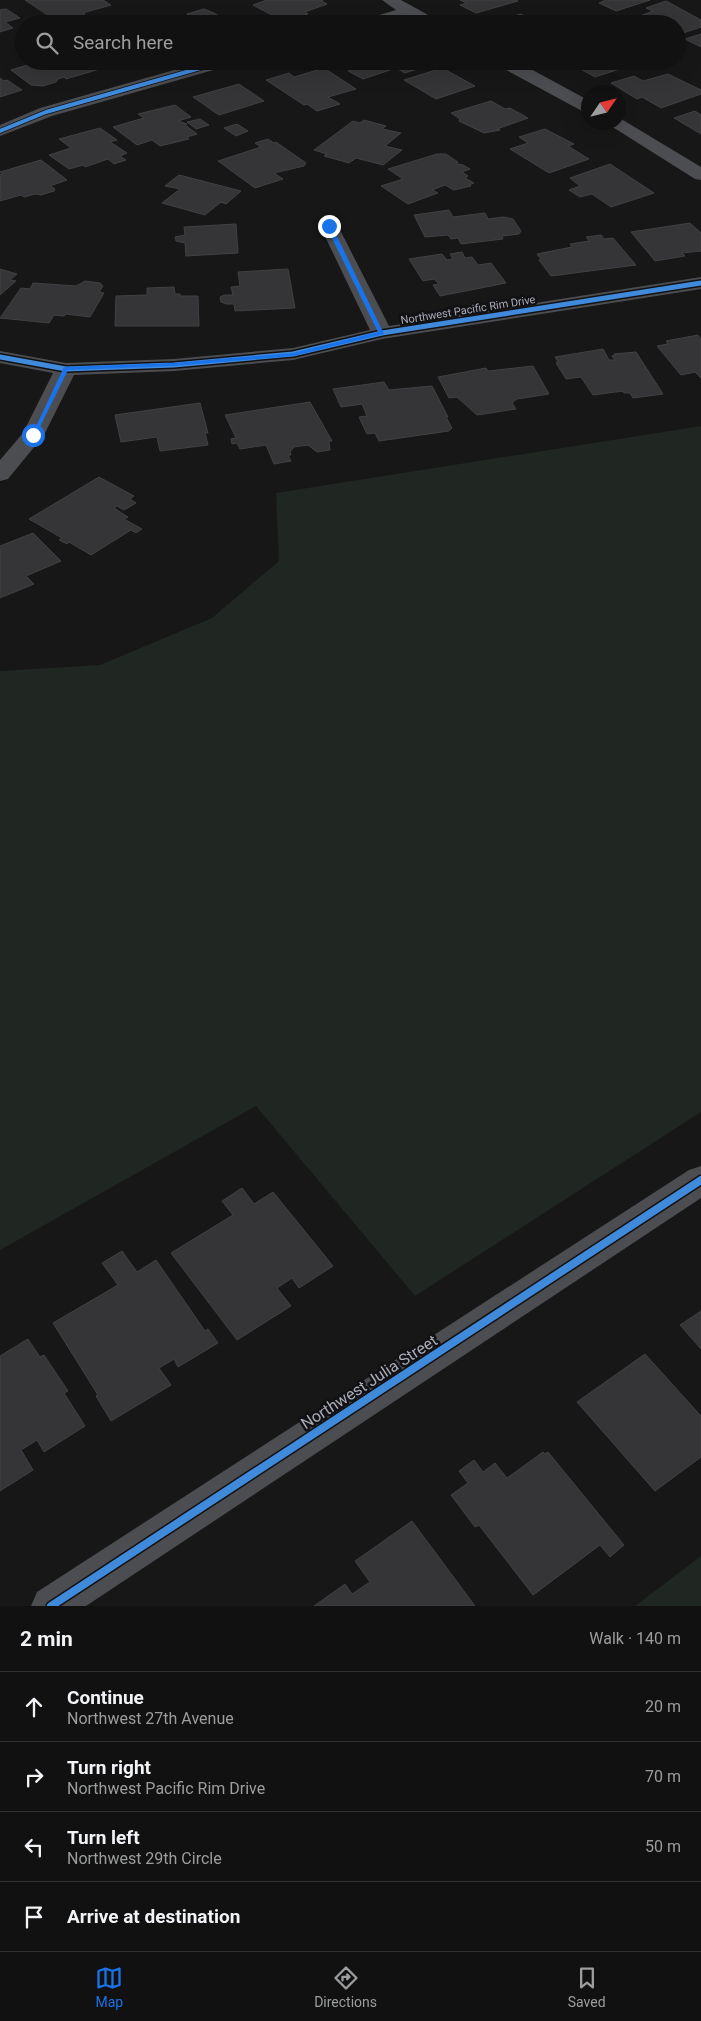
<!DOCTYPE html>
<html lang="en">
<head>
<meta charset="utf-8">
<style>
	:root { --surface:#111; --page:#1e1f1f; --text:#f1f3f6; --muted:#9c9d9f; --line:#303131; --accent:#1a73e8 }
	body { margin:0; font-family:Roboto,sans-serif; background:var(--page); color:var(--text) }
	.compass { position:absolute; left:581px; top:85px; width:45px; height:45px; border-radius:50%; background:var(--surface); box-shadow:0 5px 20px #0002; rotate:55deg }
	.stop { position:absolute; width:15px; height:15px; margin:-11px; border:4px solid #1a73e8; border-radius:50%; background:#fff }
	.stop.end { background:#1a73e8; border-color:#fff; box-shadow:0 1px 5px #0008 }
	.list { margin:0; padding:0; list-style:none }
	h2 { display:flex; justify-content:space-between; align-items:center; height:65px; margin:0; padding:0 20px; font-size:21px }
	h2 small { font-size:16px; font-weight:400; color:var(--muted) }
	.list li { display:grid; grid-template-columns:32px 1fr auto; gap:15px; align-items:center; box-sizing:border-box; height:70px; padding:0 20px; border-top:1px solid var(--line) }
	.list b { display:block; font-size:19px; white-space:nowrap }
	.list p { margin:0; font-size:16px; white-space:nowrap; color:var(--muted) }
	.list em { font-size:16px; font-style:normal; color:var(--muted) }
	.icon { flex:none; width:28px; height:28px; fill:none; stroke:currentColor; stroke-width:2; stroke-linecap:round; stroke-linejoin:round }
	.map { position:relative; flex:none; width:701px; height:1606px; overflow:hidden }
	.search { position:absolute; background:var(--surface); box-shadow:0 5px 20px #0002; left:15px; right:15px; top:15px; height:55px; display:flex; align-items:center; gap:12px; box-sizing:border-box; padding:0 18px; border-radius:28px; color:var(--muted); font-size:19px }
	.sheet { height:345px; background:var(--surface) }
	nav { display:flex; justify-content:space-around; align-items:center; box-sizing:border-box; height:70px; border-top:1px solid var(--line); background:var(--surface); font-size:14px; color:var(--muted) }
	nav a { display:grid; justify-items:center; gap:2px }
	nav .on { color:var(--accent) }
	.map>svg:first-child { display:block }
	.green { fill:#202621 }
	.building { fill:#353537; stroke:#404143 }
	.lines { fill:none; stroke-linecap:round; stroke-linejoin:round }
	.minor { fill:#4c4d50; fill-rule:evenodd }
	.cycleway-far2-casing { stroke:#121113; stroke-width:5.5 }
	.cycleway-far1-casing { stroke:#121113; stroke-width:8 }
	.cycleway-casing { stroke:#121113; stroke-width:11 }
	.cycleway-far2 { stroke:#408adc; stroke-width:4 }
	.cycleway-far1 { stroke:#408adc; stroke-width:5 }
	.cycleway { stroke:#408adc; stroke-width:8 }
	.route { fill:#1a73e8 }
	.labels { text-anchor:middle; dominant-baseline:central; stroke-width:5; stroke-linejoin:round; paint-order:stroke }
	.far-street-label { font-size:11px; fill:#a9acb8; stroke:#121113 }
	.near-street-label { font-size:16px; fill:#a9acb8; stroke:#121113 }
</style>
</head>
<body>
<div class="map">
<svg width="701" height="1606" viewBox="0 0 701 1606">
	<rect width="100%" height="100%" fill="#171717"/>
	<!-- green -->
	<path class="green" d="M701,426V1112L415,1296L256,1106L0,1250V671L100,665L212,618L279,561L276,493Z
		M701,1556V1606H635Z"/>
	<!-- building -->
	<path class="building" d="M25,0H103L111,5L86,12L83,14L88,17L77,21L70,16L55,20Z
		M267,0H323L321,1L327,4L305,12L308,14L283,21L253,5Z
		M460,0H516L518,1L476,13L460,5L467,3Z
		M606,0H650L616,11L599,3Z
		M666,1L701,20V27L677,35V24H637L631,21L640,18L637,17L653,11L646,8Z
		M6,9L20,18L5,22L13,28L0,32V10Z
		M204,9L214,13L231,24H178L193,18L187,14Z
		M521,14L540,24H543H503L497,21Z
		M701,34V47L685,39Z
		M93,61L103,68L66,79L64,77L58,79L56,82L43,86L31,85L11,70L41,61Z
		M103,61H130L111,67Z
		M346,61H420L427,66L405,73L396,68L363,79L348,71L357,68Z
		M566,61H625L632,65L595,77Z
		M324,68L356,89L328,97L340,104L317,111L307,104L304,105L266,80L289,73L294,77Z
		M442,68L475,86L436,99L404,80Z
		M668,74L701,90V94L661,108L642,97L637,99L611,83L634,76L643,81Z
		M0,78L4,81L7,80L22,90L0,97Z
		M239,84L264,101L219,115L193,97Z
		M491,101L505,109L510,108L528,118L497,129L500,130L484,133L459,121L460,119L451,113Z
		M175,105L191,117L178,121L187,124H184L197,134L187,137L189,139L160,146L152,140L137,145L113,127L144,118L138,114Z
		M695,111L701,115V134L674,118Z
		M200,119L209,125L196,129L187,122Z
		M364,120L386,126L382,129L401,133L385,146L402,150L383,165L356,158L349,163L324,156L327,154L314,150L353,121L360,123Z
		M237,124L248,131L236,136L224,128Z
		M100,128L117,140L110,142L127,153L120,156L126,160L114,164L108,159L85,167L83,165L69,169L49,155L71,148L59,139Z
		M545,129L574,144L568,146L589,159L549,173L510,149L528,143L519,137Z
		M268,139L274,143L276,142L306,163L304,166L274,173L283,179L255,188L218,161L261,147L255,143Z
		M437,154H446L458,162L456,164L463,165L470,169L462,172L468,176L465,178L474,183L469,185L471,186L454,190L445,185L432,190L438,193L408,204L381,186L403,179L388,169Z
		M41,160L67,180L50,186L55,189L54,191L41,195L35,194L24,197L21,195L0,201V175L3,174L0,172Z
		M610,164L654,193L611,207L592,194L580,197L569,190L580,186L570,178Z
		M179,175L241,191L226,204L221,202L205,215L162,203L180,189L165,186Z
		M449,210L453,217L485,213L488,219L504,217L513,219L521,231L519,234L502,236L503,239L461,244L458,238L451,239L448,235L425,237L414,215Z
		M690,223L701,233V251L682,253L685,256L655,261L631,232Z
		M236,224L238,253L186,256L185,243L176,241L175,237L185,235L184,227Z
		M601,235L604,239L613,238L636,265L551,276L539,260L541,259L537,254L572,247L570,244L589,241L586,237Z
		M462,252L465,258L472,257L478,265L491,263L506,283L440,296L433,285L439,284L434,279L423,281L409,259L442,254L447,260L453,259L450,254Z
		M0,269L17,274L10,280L16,281L0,295Z
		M288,269L295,308L235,311L234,304H226L221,302L220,297L224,295H233L231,287L240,286L238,272Z
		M85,281L100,283L103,286L99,292L104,293L90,317L66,314L64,316L54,315L49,323L0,318L21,288L30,289L33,283L76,286Z
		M174,287L175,294H180V296H198L199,326H115L116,296L147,295V288Z
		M698,335L701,339V378L695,372L681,375L657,346L668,344L666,341Z
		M603,349L609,360H615L612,356L615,355L614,354L636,352L663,394L633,398L630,393H624L623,391L593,395L581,377L566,379L556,363L558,362L555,357Z
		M533,366L549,394L517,399L512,403L516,409L477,415L457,397L449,398L438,377L486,368L488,371Z
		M384,382L389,390L432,386L448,417H446L452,428L449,431L379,441L375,433L367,434L359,417L367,416L362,404L341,407L333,389Z
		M310,402L332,441H329L330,450L317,452L308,445L294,447L290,452L291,455H288L291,461L274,464L266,445L240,449L237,443L232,444L231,439L236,438L225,415Z
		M200,403L208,433H205L208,445L160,451L157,437L121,442L115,415Z
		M99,477L134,496L130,499L136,503L124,510L117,506L114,508L128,517L124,519L142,529L136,533L131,530L91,555L69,542L67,544L59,540L62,538L29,519Z
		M33,533L61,561L26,576L34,584L0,598V546Z
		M242,1188L254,1204L273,1192L333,1266L299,1288L292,1278L277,1288L291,1306L237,1340L171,1253L233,1215L222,1201Z
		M122,1251L137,1272L156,1260L205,1331L208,1329L218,1343L178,1367L174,1359L159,1368L171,1385L111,1421L96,1396L98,1395L53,1323L118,1285L102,1263Z
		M701,1311V1349L680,1325Z
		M28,1339L40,1357L44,1355L68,1391L64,1393L85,1426L44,1452L37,1440L21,1450L33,1470L0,1491V1356Z
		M645,1354L701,1416V1457L655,1491L577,1402Z
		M543,1452L545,1454L548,1452L624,1545L610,1557L600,1545L533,1595L479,1525L475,1527L451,1495L468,1483L459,1471L474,1460L483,1472L495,1463L507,1478Z
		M412,1521L475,1606H314L345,1584L352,1594L370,1582L355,1561Z"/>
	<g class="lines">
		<!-- minor -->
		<path class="minor" d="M382,0H401L439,21L441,24H421L408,16L383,24H357L359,21L396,10Z
			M206,61H233L231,65L52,116L0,136V125L40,108Z
			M495,61H516L588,100V112L582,111L497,65Z
			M618,117L701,167V180L695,179L611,126L609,122H618Z
			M329,220L336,222L338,226L389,326L701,277V289L382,339L293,360L174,371L74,375L44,435L8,479L0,481V460L23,433L53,373L0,363V351L66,363L174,359L293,348L370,330L320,226L322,222Z
			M701,1166V1198L86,1606H31L37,1592L689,1170Z"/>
		<!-- cycleway-far2 casing -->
		<g class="cycleway-far2-casing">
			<path id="cycleway-far2" d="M0,131L46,112L225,61"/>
		</g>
		<!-- cycleway-far1 casing -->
		<g class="cycleway-far1-casing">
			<path id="cycleway-far1" d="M0,357L66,369L174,365L293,354L382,333L701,283"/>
		</g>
		<!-- cycleway casing -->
		<g class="cycleway-casing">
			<path id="cycleway" d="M51,1606L701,1180"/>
		</g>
		<!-- cycleway-far2 -->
		<use href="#cycleway-far2" class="cycleway-far2"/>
		<!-- cycleway-far1 -->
		<use href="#cycleway-far1" class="cycleway-far1"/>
		<!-- cycleway -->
		<use href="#cycleway" class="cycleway"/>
	</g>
	<!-- route -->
	<path class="route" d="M329,224L332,226L384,334L293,356L174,366L68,370L36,435L31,437L64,367L174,363L293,353L378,332L326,226Z"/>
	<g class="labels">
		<!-- far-street labels -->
		<g class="far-street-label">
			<text transform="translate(468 310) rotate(-9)">Northwest Pacific Rim Drive</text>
		</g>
		<!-- near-street labels -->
		<g class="near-street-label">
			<text transform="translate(369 1382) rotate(-33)">Northwest Julia Street</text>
		</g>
	</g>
</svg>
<svg class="compass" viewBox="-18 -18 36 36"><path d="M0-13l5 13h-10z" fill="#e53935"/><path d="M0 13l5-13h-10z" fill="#9c9d9f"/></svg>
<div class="stop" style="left:33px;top:435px"></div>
<div class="stop end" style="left:329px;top:226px"></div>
<div class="search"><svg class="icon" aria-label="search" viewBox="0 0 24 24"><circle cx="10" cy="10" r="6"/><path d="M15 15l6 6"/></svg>Search here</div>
</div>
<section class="sheet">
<h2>2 min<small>Walk · 140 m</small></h2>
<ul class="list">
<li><svg class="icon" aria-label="ahead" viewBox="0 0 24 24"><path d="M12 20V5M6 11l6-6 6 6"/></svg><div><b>Continue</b><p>Northwest 27th Avenue</p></div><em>20 m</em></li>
<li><svg class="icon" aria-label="right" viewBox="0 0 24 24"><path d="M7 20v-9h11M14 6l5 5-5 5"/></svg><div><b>Turn right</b><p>Northwest Pacific Rim Drive</p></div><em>70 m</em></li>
<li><svg class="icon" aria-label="left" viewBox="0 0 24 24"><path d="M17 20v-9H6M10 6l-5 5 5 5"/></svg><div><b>Turn left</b><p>Northwest 29th Circle</p></div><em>50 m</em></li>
<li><svg class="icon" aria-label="arrive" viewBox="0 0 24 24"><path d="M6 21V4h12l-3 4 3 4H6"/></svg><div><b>Arrive at destination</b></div></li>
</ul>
</section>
<nav>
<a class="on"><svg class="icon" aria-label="map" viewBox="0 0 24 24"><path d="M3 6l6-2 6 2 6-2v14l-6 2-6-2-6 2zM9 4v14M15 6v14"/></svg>Map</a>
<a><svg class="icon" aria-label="directions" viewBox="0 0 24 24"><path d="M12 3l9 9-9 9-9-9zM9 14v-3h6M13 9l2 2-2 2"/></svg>Directions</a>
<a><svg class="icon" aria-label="saved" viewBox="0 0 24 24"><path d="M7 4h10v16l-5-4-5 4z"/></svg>Saved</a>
</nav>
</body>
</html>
